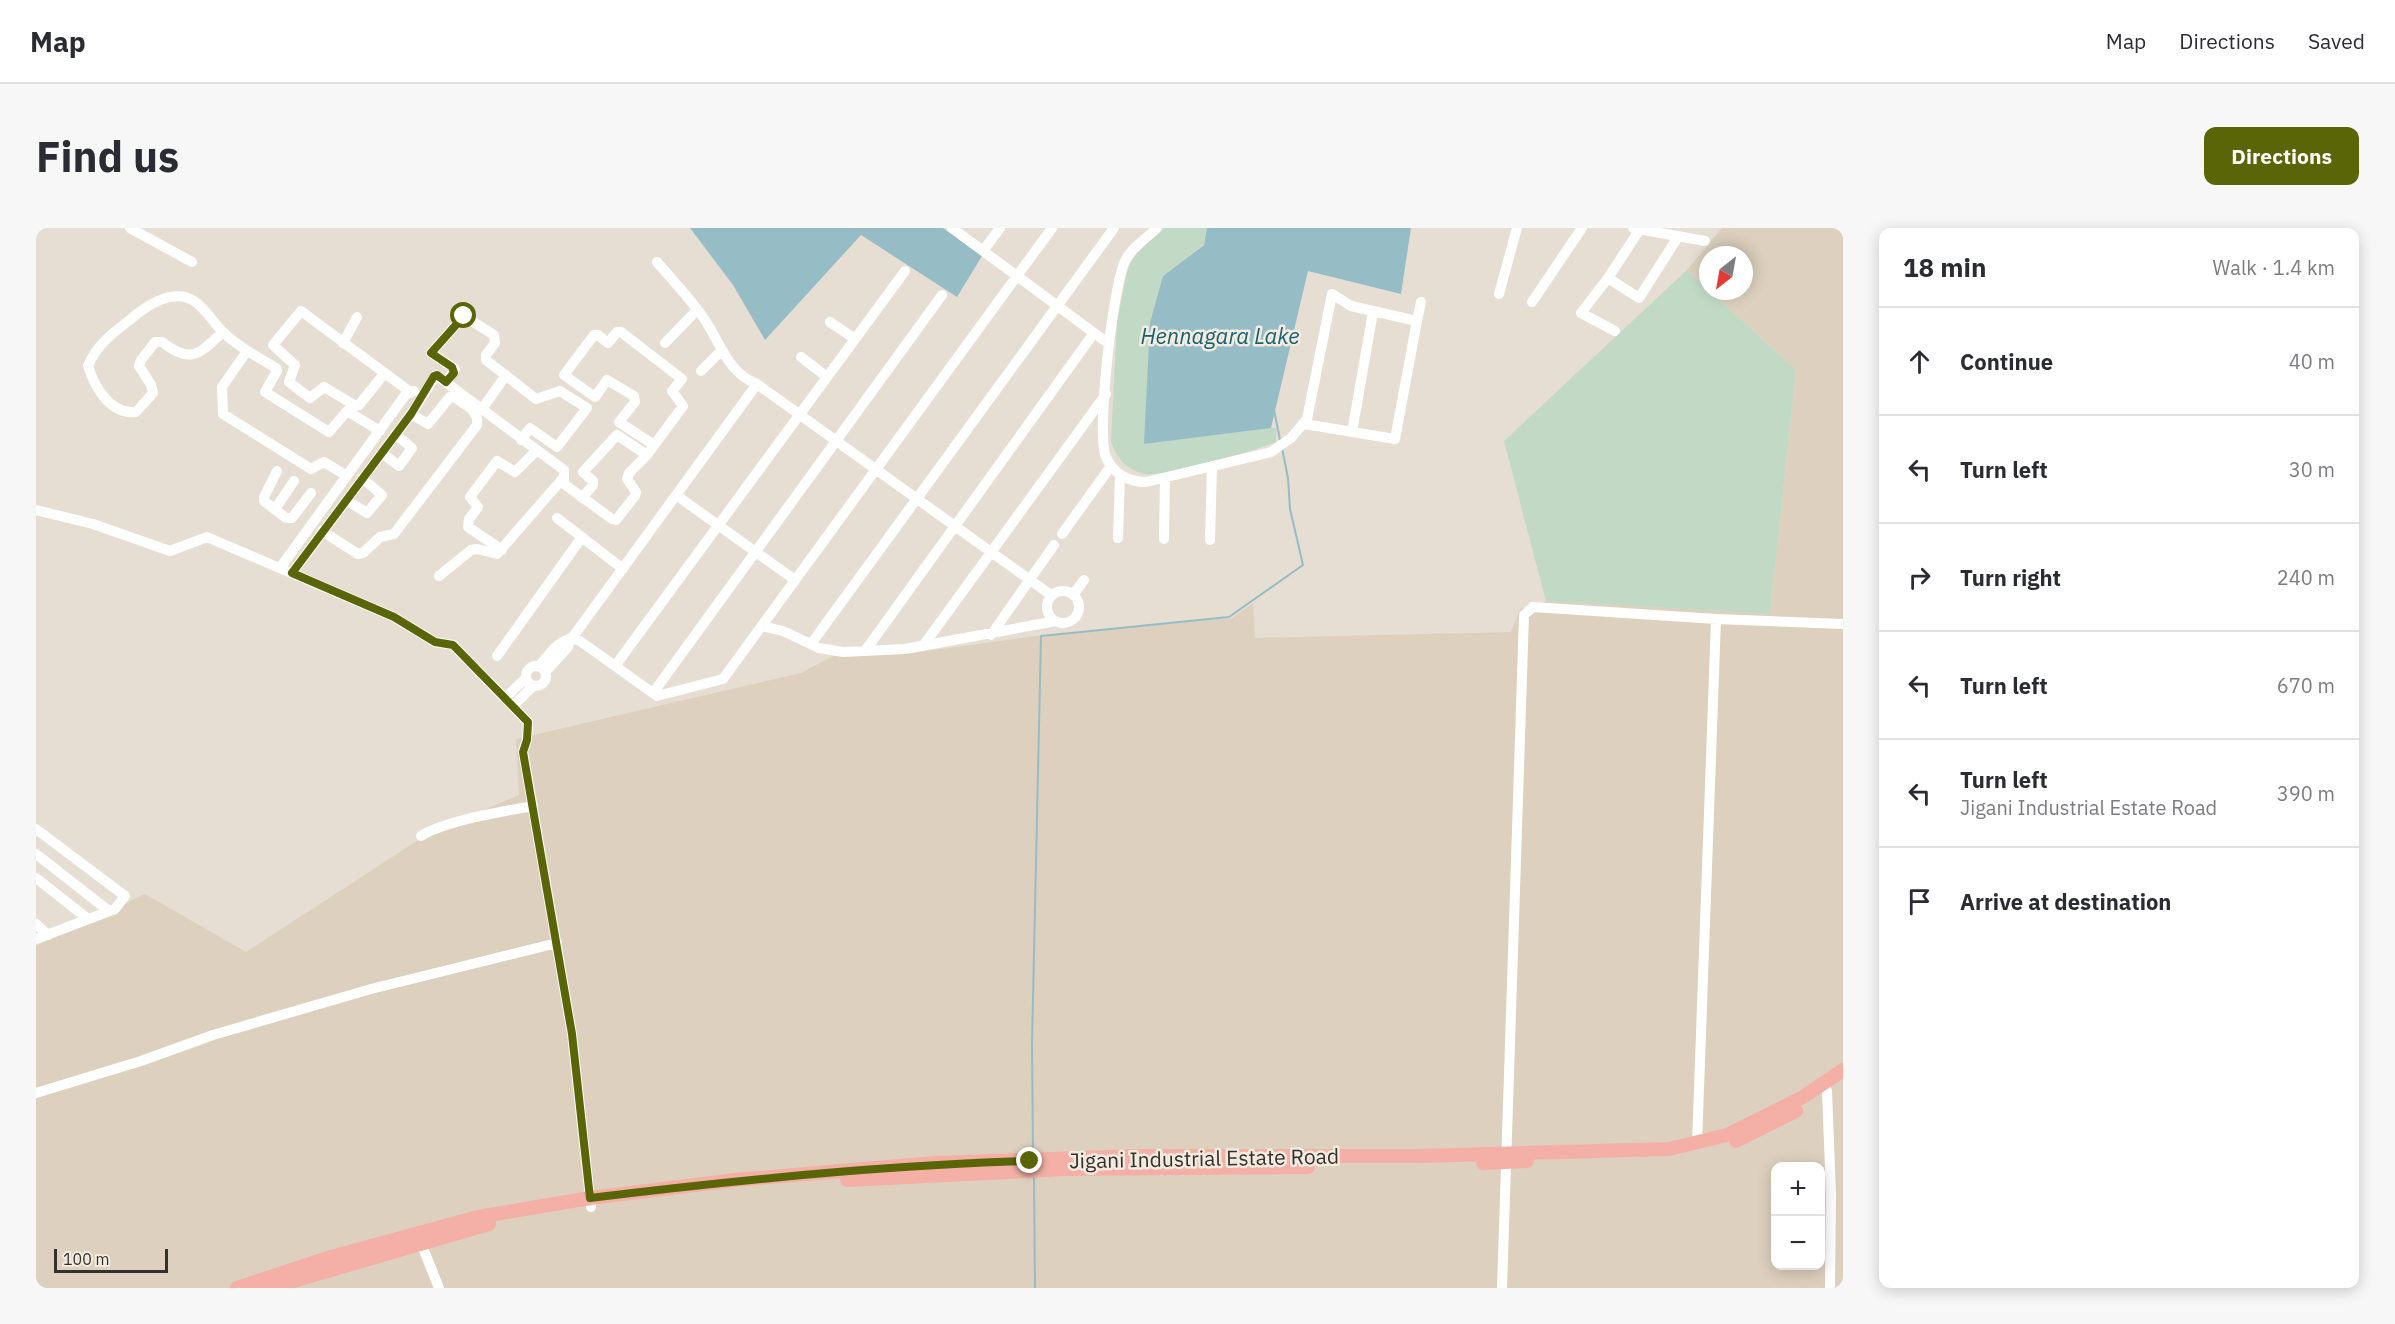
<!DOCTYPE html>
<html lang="en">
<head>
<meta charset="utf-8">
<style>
	:root { --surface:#fff; --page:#f7f7f7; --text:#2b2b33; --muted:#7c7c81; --line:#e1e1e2; --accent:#5a6507 }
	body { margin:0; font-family:"IBM Plex Sans",sans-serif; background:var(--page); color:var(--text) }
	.controls { position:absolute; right:18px; bottom:18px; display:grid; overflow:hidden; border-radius:12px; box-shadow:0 3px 15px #0003 }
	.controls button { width:54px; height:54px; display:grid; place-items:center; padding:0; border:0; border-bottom:2px solid var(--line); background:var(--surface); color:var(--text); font:30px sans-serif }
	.compass { position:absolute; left:1663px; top:18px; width:54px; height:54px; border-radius:50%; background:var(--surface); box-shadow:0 3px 15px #0003; rotate:211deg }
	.scale { position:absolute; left:18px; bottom:15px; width:114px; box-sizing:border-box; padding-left:6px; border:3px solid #34302c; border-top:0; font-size:16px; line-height:21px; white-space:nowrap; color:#34302c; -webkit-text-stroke:4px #f3ebdf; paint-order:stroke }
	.stop { position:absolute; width:18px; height:18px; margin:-14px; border:4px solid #5a6507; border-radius:50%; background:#fff }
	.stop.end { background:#5a6507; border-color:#fff; box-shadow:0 2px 6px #0008 }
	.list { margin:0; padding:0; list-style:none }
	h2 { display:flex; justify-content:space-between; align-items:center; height:78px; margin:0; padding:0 24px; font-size:26px }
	h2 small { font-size:20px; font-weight:400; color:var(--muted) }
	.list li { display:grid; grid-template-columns:39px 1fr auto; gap:18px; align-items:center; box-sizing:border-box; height:108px; padding:0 24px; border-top:2px solid var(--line) }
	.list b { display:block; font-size:22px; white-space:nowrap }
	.list p { margin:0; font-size:20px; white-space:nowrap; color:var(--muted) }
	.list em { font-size:20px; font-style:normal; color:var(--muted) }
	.icon { flex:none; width:33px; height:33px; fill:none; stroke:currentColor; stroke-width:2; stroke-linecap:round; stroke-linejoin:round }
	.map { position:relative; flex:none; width:1807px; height:1060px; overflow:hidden; border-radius:12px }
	header { display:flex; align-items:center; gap:36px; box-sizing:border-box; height:84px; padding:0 30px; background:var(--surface); border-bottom:2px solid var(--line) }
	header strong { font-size:28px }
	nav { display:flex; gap:33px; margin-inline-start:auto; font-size:21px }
	.intro { display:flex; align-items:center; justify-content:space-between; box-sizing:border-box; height:144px; padding:0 36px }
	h1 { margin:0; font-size:42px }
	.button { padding:15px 27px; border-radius:12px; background:var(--accent); color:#fff; font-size:21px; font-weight:700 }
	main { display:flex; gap:36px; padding:0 36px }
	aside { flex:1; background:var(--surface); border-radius:12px; box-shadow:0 3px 15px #0003 }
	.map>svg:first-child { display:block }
	.built { fill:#ddd0be; fill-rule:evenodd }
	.green { fill:#c1d9c5 }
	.water { fill:#96bdc5 }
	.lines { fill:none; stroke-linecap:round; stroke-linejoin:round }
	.stream { stroke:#96bdc5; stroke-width:2 }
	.minor { stroke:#fff; stroke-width:10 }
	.major { stroke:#f4b0a6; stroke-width:14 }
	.route { stroke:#5a6507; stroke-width:8 }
	.labels { text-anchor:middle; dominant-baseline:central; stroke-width:5; stroke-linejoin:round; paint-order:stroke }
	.street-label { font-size:21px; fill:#34302c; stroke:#f3ebdf }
	.water-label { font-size:22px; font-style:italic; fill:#16626f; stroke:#f3ebdf }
</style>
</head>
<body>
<header>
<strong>Map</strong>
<nav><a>Map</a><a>Directions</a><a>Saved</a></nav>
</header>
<div class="intro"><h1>Find us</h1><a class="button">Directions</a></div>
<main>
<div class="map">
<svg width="1807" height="1060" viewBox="0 0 1807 1060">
	<rect width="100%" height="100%" fill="#e6ded2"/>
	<!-- built -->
	<path class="built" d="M1686,0H1807V1060H0V718L109,666L210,724L390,607L483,567L480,511L765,445L797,428L876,425L1000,408L1196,390L1217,375L1219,410L1475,404L1484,381L1510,373L1734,386L1760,142L1674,63H1708V27H1672V61L1651,42ZM1740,938H1784V1038H1740Z"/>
	<!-- green -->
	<path class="green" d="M1128,0H1171L1168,16L1127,48L1108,216L1235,200H1240V214C1221,222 1127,249 1110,246C1091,243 1080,230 1075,213L1081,94L1092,40L1103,21Z
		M1651,42L1760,142L1734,386L1510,373L1468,213Z"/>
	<!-- water -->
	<path class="water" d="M654,0H907L946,28L921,69L825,7L729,112L697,57Z
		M1171,0H1375L1365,66L1272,43L1235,200L1108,216L1114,95L1127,48L1168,17Z"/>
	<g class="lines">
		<!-- stream -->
		<path class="stream" d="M1238,182L1244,212
			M997,925L996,816L1005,408L1193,389L1267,337L1254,281L1252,250L1246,220
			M998,949L999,1060"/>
		<!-- minor -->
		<path class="minor" d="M94,0L156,34
			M916,0L1073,116
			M1121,0C1111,10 1095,20 1089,33C1077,58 1060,205 1070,229C1077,246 1093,254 1110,254L1235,224L1255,210L1271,191L1296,66L1315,78L1381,93L1359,211L1268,196
			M1597,0L1669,13
			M947,23L964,0
			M621,34C637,53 655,71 669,92C685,116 692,145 721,156
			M1572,50L1604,1
			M1463,66L1481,0
			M1496,74L1546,0
			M1381,93L1385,74
			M794,94L819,111
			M1579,103L1545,85L1572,50L1603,70L1642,9
			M187,104C162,127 155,136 126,114H119L105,132L103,138L115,157L117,165L100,184C75,187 59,160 52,138C61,116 77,105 95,91C111,77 137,60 158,73C169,80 177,94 186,103C202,119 222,129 240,140L241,143L229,164L293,204L311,183L344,203
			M307,115L321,89
			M629,115L661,82
			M211,123L186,159L187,186L275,241L288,234L311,248
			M765,129L791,149
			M665,143L686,122
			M348,146L323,177L320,178L288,159L274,170L253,154L259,137L237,117L265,83L373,163
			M410,154L419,141L395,125L428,88L458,107L459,115L450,127V132L500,171L524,163L551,180L521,219L494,200L485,212
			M446,181L470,147
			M1316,204L1337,84
			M346,225L363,238L376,220L359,206
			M611,227L647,178L636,163L646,151L585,104H581L572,115L562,107H558L528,147L559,169L571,152L598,168L599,174L583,194L618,217
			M241,243L228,269V273L250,290H256L275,265
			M640,267L759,352
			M310,272L331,285L346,267L326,250
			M239,281L258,253
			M0,282L57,296L134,323L171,309L358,389L399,414L417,417L492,494L491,512L487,523L536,806L555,979
			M521,290L587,341
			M286,303L322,326L327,325L344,309L358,306L441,197C444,183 428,176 418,169H414L392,196L375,186
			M1026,306L1075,238
			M1082,310L1084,247
			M1128,311L1129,250
			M1174,312L1176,238
			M466,322L432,299L433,291L442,279L434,269L461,233L479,244L501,222
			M244,340L370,166L378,163
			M256,345L375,186L400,147L528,242V256L576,291L580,292L599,268L600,264L591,251L593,245L611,227L581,207L547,244L557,253V257L546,270
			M403,348L435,322L441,321L461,326L528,249
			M1011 379a16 16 0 1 1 32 0a16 16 0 1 1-32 0Z
			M1037,367L1048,352
			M726,398L747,403L783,420L807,424L869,421L1020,393
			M955,407L1018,317
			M536,410L721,156L1015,367
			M775,416L1078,0
			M887,418L1070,166
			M829,423L1058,105
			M461,428L546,309
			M490 448a10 10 0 1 1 20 0a10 10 0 1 1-20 0Z
			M503,438C515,425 524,406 544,413L621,468L687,451L1016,0
			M579,438L869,43
			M510,443L532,419L534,410
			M617,465L906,67
			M469,470L490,450
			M477,478L497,458
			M0,601L89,668L79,681L0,711
			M385,608C409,593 468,583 497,578
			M0,626L73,683
			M0,650L52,691
			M0,696L12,707
			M1791,863L1795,967L1794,1060
			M0,865L105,833L177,807L335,761L521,715
			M1661,916L1680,391
			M383,1010L403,1060
			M1466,1060L1488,387L1497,379L1680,391L1807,396"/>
		<!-- major -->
		<path class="major" d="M1700,913L1760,883
			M1447,935L1491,933
			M811,952L1029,941L1272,939
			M201,1060L295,1029L442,989L554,970L699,952L898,935L1100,928H1385L1633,921L1691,907L1767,869L1807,842
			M233,1060L453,996"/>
	</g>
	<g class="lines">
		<!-- route -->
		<path class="route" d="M428,88L395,125L416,139L418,145L410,154L401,147L398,148L375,186L256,345L358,389L399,414L417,417L492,494L491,512L487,524L536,806L554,970C700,952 847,937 994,933"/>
	</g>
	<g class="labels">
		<!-- street labels -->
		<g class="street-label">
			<text transform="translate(1168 930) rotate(-1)">Jigani Industrial Estate Road</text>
		</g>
		<!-- water labels -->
		<g class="water-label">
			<text x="1184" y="107">Hennagara Lake</text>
		</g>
	</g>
</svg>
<div class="controls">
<button>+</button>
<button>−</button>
</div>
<svg class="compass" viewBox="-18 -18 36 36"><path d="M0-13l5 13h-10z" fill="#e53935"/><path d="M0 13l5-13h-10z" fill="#7c7c81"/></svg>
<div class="scale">100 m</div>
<div class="stop" style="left:428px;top:88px"></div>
<div class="stop end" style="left:994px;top:933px"></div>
</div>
<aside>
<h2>18 min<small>Walk · 1.4 km</small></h2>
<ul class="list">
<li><svg class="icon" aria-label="ahead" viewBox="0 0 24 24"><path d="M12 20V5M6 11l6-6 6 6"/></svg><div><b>Continue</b></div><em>40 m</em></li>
<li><svg class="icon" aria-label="left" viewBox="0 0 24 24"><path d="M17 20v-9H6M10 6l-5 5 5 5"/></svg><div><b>Turn left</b></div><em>30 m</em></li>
<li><svg class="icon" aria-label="right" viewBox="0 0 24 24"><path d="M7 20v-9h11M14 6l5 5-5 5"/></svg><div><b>Turn right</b></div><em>240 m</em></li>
<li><svg class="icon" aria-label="left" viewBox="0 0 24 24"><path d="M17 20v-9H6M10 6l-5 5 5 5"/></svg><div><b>Turn left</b></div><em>670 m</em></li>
<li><svg class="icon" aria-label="left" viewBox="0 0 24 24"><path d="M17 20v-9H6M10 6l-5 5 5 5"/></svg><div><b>Turn left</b><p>Jigani Industrial Estate Road</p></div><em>390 m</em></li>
<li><svg class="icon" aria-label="arrive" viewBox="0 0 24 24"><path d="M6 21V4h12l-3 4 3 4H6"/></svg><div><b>Arrive at destination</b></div></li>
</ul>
</aside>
</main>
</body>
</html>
